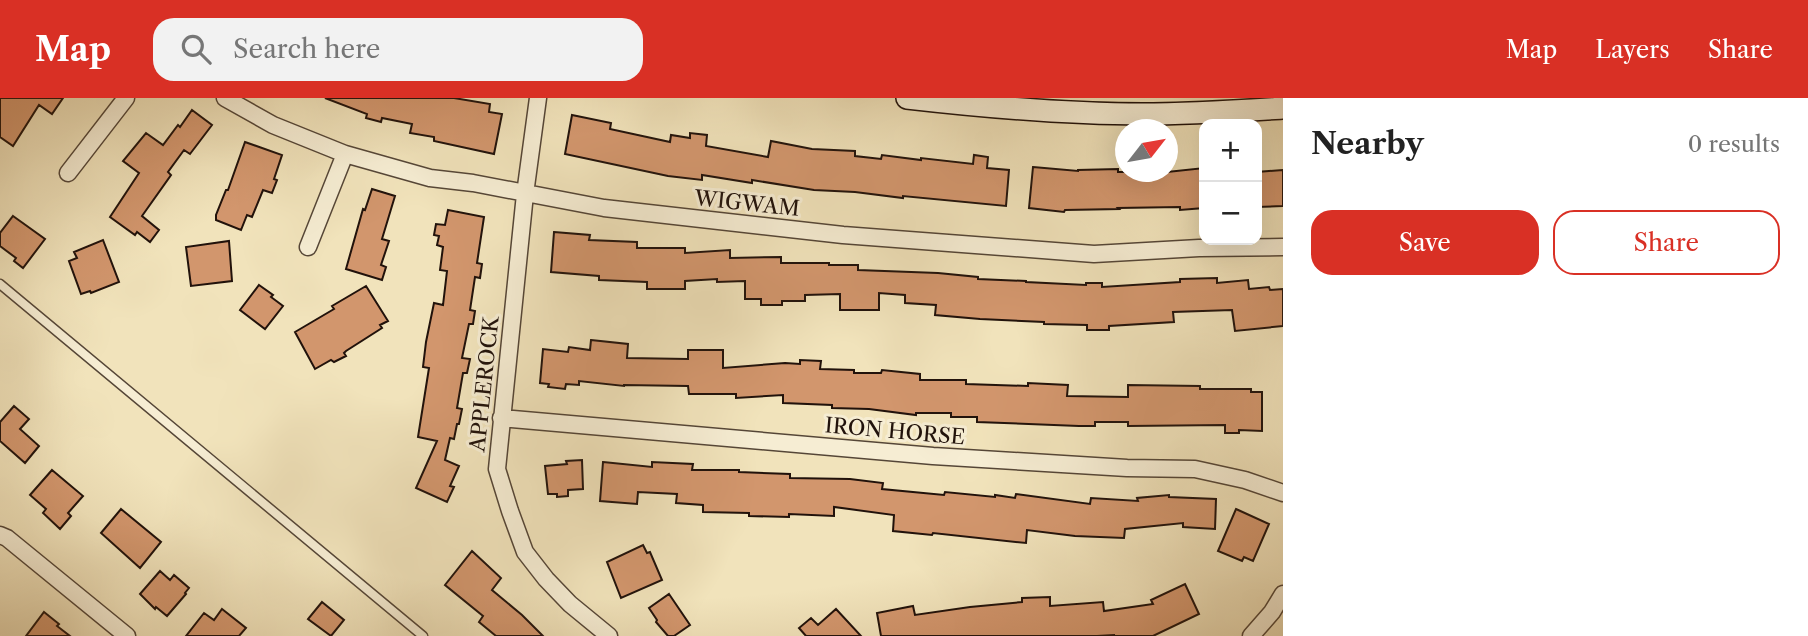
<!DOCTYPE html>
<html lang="en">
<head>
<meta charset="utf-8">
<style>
	:root { --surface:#fff; --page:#f2f2f2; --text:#222; --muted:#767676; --line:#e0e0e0; --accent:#d93025 }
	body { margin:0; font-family:"Libre Caslon Text",serif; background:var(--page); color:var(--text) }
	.controls { position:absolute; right:21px; top:21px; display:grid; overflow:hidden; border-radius:14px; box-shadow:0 7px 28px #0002 }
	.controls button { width:63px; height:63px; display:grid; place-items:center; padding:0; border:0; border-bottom:2px solid var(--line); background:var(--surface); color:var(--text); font:35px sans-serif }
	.compass { position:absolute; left:1115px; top:21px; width:63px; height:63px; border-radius:50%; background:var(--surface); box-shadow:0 7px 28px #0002; rotate:59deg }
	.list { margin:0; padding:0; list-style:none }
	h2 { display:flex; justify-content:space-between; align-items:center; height:91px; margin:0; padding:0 28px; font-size:30px }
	h2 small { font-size:23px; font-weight:400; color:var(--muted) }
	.actions { display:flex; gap:14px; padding:21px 28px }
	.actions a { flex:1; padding:16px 0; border:2px solid var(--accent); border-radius:21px; text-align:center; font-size:24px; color:var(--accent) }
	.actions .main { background:var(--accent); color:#fff }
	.icon { flex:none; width:38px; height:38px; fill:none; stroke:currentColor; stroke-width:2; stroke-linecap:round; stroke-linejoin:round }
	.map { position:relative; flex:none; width:1283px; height:538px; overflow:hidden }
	header { display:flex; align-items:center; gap:42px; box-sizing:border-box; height:98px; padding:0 35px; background:var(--accent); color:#fff }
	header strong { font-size:33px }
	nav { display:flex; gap:38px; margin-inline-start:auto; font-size:24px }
	.search { width:490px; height:63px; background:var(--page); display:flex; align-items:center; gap:18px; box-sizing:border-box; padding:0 24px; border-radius:21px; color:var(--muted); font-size:26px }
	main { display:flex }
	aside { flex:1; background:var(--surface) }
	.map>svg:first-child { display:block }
	.building { fill:#d2966d; stroke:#21120b; stroke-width:2 }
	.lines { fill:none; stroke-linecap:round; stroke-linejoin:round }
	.service-casing { stroke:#554637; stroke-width:11 }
	.minor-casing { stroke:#554637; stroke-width:19 }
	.secondary-casing { stroke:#21120b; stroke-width:24 }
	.service { stroke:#f6edd3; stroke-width:8 }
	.minor { stroke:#f6edd3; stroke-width:16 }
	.secondary { stroke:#f6edd3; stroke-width:21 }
	.labels { text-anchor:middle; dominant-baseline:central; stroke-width:6; stroke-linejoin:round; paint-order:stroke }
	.street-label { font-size:21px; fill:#21120b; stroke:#f6edd3 }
</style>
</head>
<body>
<header>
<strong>Map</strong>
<div class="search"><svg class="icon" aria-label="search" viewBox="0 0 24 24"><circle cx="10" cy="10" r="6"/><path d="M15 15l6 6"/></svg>Search here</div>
<nav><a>Map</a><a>Layers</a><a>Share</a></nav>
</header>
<main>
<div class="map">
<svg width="1283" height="538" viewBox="0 0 1283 538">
	<rect width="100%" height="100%" fill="#f1e3bb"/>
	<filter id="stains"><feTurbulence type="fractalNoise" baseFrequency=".00286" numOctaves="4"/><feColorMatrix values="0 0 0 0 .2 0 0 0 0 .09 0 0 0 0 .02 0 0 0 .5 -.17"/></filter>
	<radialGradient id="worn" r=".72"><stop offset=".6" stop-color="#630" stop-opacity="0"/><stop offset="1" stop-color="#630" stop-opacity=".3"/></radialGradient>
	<!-- building -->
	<path class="building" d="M0,0H63L52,16L39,7L13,48L0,39Z
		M325,0H454L490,6L489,14L502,16L494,56L434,43V39L410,35L412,26L382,20L381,24L366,20L367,16Z
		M192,12L212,27L190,56L184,52L168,74L171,77L142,118L159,132L150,144L137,134L135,137L110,119L139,75L123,63L146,35L163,47L178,27L180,29Z
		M572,17L611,25L610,31L670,44L671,37L690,40V35L707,37L706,48L768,59L771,43L812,51L855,53V58L881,61L882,57L921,62V60L973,66L974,57L988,59L987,70L1009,72L1006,108L903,98V100L855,94L814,92L752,82V85L702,77V82L668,78L565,56Z
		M245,44L282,57L274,81L277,82L272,95L263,92L252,119L247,117L241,132L216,122V117L226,92H228Z
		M1033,69L1078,73V72L1118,71V74H1167L1204,70V110L1180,112V109L1118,110L1119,111L1065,112L1064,114L1029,110Z
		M1283,72V108L1257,109V74Z
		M372,91L395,98L382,141L389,143L381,167L386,169L382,182L346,171L363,111L365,112Z
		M448,112L484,119L477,165L482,166L480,180L475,179L470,212L475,213L473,226H469L462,260L470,261L467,275H463L457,310L462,311L459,326H457L454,341L450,340L445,362L459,368L450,388L454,389L447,404L416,390L437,343L418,339L429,270L423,269L426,244L434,205L443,207L447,173L440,172L443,149L437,147L439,138L434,137L436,126L445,127Z
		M13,118L45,141L23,170L14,163L16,160L0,148V135Z
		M554,134L590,137L589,142L637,144V150H685V155L730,152V160L781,159V165H829V167H858V172L938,175L978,179V181L1026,183V184L1086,187V185H1102V189L1180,184V181L1217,180V185L1248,182L1249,191L1269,189L1270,192L1283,191V228L1235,233L1232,212L1173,214L1174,224L1109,228V232H1087V227L1044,226V224L980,221L935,217L936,207L905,205V197L879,195V212H840V196L805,197V203H782V207H761V201H745V183L717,184V181L685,183V191H647V184L599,182V178L551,174Z
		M103,142L119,184L91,195L90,193L81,196L69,163L77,160L74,154Z
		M229,143L232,183L191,188L186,149Z
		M259,187L273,197L271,199L283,208L265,231L240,212Z
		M366,188L388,223L380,227L382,230L346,253L344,255L346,258L334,264L331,262L315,271L295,234L334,211L332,208Z
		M591,242L628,246L627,260L688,261V252H723V270L785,265L800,266V262L821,263L820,271L854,272V275H881L882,272L920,276V282H966V286L1028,288V285L1068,287L1067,298L1128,299V287L1200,288V291H1251V294H1262V333L1239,332V335H1225V327L1128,328V324H1095V328H1079L977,324V319H951V315H916V317L869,311L832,310V307L783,305V297L736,300V296H689L688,288L624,287V288L579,283V287L566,286L565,291L548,289L549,286L540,285L543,251L568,254L569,249L590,252Z
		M14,308L29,321L20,331L39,348L25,365L0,343V324Z
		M582,362L583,391L568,392V398L557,399V396H548L545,368L567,366L566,363Z
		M603,364L652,369V364L693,366L692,372H739V374L790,376V380L850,381L883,385L882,391L944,397L945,394L995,399V397L1015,400L1016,396L1090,406L1091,400L1138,403L1137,400L1169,397V399L1216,401L1215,431L1183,429V425L1125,431L1124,440L1075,438L1027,432L1026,445L933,435L932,437L893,433L894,417L834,409V418L789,416V419L749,418V415L703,414V407L676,405L677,396L638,394L637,406L600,403Z
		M52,372L83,398L68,415L71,418L60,431L43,415L46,411L30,397Z
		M121,411L161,444L140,470L101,435Z
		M1236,411L1269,426L1253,463L1244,459L1242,463L1218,453Z
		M643,447L647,455L650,454L662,482L621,500L607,464Z
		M472,453L501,480L492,492L522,517L543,538H496L479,524L483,518L445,487Z
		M160,473L170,482L174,477L189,490L185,495L186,496L167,518L156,509L155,511L140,496Z
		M1185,486L1199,516L1153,538H1114V537L1097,538H881L877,515L913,508L915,517L970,509L1022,504V500L1050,499V508L1103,504L1104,513L1153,506L1151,502Z
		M669,496L690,527L674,538H668L656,524L657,522L649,510Z
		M322,504L344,522L331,538L308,521Z
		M222,511L246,530L239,538H186L204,515L214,522Z
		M836,511L861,538H806L799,530L811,520L818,527Z
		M44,514L59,526L57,528L70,538H26Z"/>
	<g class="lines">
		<!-- service casing -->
		<g class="service-casing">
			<path id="service" d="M0,186L423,538"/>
		</g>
		<!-- minor casing -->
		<g class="minor-casing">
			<path id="minor" d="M225,0L273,27L345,56L430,80L473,85L604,110L843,137L1094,156L1199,150L1283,149
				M538,0L525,96L497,371L510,413L525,454L546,481L570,506L609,538
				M68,75L126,0
				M308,149L345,56
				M501,320L933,358L1127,370L1195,371L1245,382L1283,395
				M0,437L7,440L127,538
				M1251,538L1272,514L1283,496"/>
		</g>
		<!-- secondary casing -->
		<g class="secondary-casing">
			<path id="secondary" d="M907,0C986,9 1064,16 1143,16C1190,16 1236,13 1283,10"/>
		</g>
		<!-- service -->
		<use href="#service" class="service"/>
		<!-- minor -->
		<use href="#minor" class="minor"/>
		<!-- secondary -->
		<use href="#secondary" class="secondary"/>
	</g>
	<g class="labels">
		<!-- street labels -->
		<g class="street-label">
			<text transform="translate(747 105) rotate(6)">WIGWAM</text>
			<text transform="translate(484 286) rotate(-84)">APPLEROCK</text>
			<text transform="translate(895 333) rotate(5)">IRON HORSE</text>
		</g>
	</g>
	<rect width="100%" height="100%" filter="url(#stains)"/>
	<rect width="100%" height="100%" fill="url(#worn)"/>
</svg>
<div class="controls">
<button>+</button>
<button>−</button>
</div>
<svg class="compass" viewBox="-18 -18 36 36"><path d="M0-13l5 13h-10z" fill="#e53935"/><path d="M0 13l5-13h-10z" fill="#767676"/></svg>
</div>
<aside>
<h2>Nearby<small>0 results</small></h2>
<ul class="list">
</ul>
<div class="actions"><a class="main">Save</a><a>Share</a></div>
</aside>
</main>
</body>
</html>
